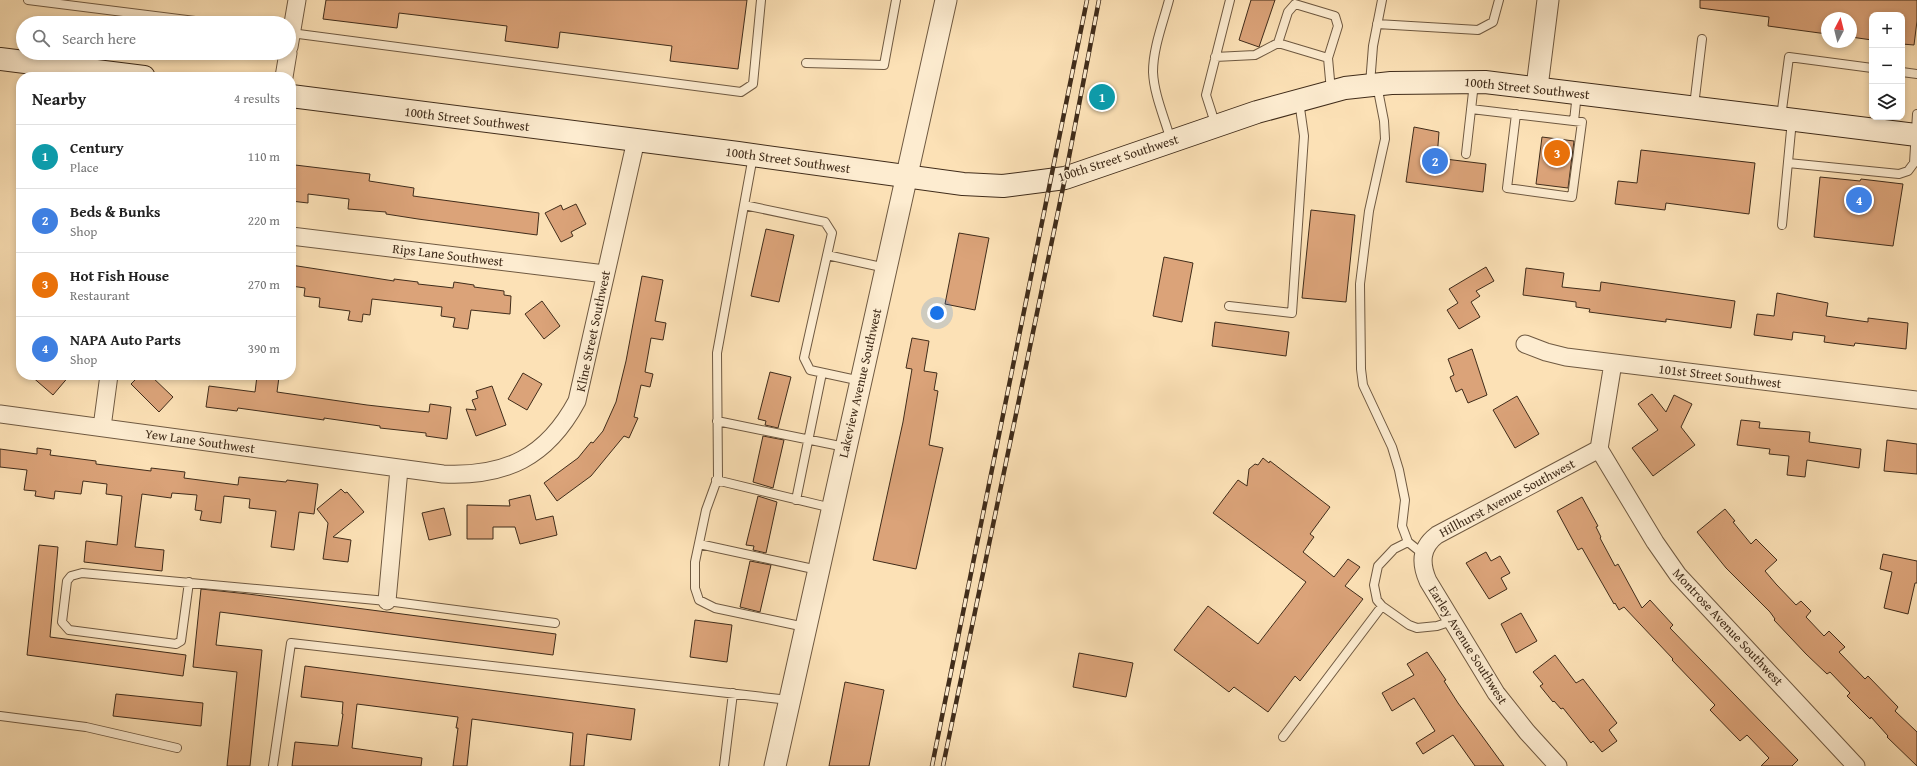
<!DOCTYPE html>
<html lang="en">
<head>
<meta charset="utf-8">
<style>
	:root { --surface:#fff; --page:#f6f6f6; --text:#222; --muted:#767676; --line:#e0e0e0; --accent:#1a73e8 }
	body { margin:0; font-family:"Gentium Book Plus",serif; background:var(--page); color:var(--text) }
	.controls { position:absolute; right:12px; top:12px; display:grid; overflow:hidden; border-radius:8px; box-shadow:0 2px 6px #0003 }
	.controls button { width:36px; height:36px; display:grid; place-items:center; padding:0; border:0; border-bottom:1px solid var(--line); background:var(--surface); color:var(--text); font:20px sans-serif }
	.compass { position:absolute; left:1821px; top:12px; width:36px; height:36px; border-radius:50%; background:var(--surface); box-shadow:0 2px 6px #0003; rotate:7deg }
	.you { position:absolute; left:937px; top:313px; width:14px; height:14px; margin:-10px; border:3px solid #fff; border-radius:50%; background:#1a73e8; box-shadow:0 0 0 6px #1a73e833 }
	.badge { display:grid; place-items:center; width:26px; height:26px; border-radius:50%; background:var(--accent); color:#fff; font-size:13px; font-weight:700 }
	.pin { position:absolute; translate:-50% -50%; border:2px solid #fff; box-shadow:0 1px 4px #0006 }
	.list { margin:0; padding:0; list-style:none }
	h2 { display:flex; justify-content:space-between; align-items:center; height:52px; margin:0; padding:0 16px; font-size:17px }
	h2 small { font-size:13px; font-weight:400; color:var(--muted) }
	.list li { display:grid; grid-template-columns:26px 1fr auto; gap:12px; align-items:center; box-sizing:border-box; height:64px; padding:0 16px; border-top:1px solid var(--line) }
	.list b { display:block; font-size:15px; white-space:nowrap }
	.list p { margin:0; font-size:13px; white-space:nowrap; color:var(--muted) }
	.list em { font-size:13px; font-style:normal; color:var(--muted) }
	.icon { flex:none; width:22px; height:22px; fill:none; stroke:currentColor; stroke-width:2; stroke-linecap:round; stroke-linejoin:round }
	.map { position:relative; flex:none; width:1917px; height:766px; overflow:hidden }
	.search { position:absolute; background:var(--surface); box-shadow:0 2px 6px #0003; left:16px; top:16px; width:280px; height:44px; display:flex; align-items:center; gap:10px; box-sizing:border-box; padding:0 14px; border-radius:22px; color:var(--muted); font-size:15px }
	.panel { position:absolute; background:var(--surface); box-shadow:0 2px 6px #0003; left:16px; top:72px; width:280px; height:308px; border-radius:16px }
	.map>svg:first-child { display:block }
	.building { fill:#dba379; stroke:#402c1a }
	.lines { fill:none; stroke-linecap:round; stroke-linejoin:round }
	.service-casing { stroke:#6f5941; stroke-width:10 }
	.minor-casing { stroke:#6f5941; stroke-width:19 }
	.tertiary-casing { stroke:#6f5941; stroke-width:23 }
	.secondary-casing { stroke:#402c1a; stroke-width:24 }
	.service { stroke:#fdecd0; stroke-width:8 }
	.minor { stroke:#fdecd0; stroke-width:17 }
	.tertiary { stroke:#fdecd0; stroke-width:21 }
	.secondary { stroke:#fdecd0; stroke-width:22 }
	.rail-casing { stroke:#402c1a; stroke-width:4.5 }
	.rail { stroke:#fdecd0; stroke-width:3; stroke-dasharray:9; stroke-linecap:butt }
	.labels { text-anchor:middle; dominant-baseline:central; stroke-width:3; stroke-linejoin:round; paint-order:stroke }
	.street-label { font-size:13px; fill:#402c1a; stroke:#fdecd0 }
</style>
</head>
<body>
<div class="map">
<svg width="1917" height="766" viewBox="0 0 1917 766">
	<rect width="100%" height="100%" fill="#fce1b6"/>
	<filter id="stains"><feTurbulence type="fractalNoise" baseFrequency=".005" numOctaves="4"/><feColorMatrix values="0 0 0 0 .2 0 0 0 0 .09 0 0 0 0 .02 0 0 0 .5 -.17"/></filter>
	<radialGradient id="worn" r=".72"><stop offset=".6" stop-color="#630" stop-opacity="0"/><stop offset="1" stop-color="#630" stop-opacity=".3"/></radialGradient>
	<!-- building -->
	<path class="building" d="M326,0H747L738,69L670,61L672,46L560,32L558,48L505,41L507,26L399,13L397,28L323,19Z
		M1251,0H1275L1259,47L1239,40Z
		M1700,0H1917V21L1914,45L1902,44V15H1872V40L1851,37V18H1827V34L1768,26L1769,17L1700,8Z
		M1414,127L1439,132L1437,158L1486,164L1483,192L1406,182Z
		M1542,137L1574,141L1568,188L1536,184Z
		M1641,150L1755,163L1749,214L1666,203L1665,210L1615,204L1618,181L1637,183Z
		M295,165L370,174L369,181L414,188L413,196L539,213L537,235L418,219L386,214V212L348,209L349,199L308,194V203L291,201Z
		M1820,177L1860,181L1861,179L1903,184L1893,246L1814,237Z
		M576,204L586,224L571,232L573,236L561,242L545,213L561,205L563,210Z
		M1311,210L1355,215L1346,302L1302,298Z
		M766,229L794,235L779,302L751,296Z
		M959,233L989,238L975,310L945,304Z
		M1164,257L1193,263L1182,322L1153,316Z
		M291,265L394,281V279L418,282V284L445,287L453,288L454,282L474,285V287L504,291V295L511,296L510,314L471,310L468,329L453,327L455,318L441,316L442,307L372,299L370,315L363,314L362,322L348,320L350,311L319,307L320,298L304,296L305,288L291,286Z
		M1486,267L1494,281L1476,291L1480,296L1471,302L1480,317L1459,329L1447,310L1458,303L1449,289Z
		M1526,268L1564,273L1562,287L1600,291L1601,282L1735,301L1731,328L1666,319V322L1589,312L1590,309L1576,307V302L1523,295Z
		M642,276L663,280L655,321L666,323L663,340L651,338L645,372L653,374L650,387L641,385L634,417L638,418L629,438L624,436L591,476L557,501L544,483L578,458L591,442L593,443L603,431L616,402L626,361Z
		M1777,293L1828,303L1826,316L1868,322V318L1908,323L1906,349L1855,343L1854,346L1824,342L1825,336L1793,332L1792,340L1754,335L1757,314L1774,316Z
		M542,301L560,326L544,339L525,314Z
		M1215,322L1289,332L1286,356L1212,346Z
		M912,338L929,341L924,371L937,373L934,390L938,391L929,445L943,448L916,569L873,560L903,422L912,369L906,368Z
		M1472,349L1487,395L1468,403L1462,389L1456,392L1450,377L1454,375L1448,359Z
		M770,372L791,377L778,428L765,425L766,421L758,419Z
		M523,373L542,384L527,410L508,399Z
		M30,375H70L53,395Z
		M140,375H150L173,397L159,412L131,384Z
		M264,375L279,377L277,392L367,405L429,412L430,404L451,407L447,439L426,436V433L380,428V426L324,418V420L238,408L237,411L206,407L209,386L255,392L257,376L263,377Z
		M492,386L506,425L476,436L466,409L476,410L472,400L478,398L476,391Z
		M1652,394L1666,412L1674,395L1692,404L1681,427L1695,445L1653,476L1632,448L1658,430L1638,404Z
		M1517,396L1539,434L1515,448L1493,410Z
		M1741,420L1760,422L1759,428L1810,432L1809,442L1861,449L1859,468L1807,460L1805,477L1787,475L1789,456L1769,454L1770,449L1737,445Z
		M763,436L784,440L773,488L753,482Z
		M1887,440L1917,444V474L1884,471Z
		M37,448L51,450L50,455L96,461V464L151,471V468L185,472L184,478L238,485L239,477L286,482L287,480L318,484L314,514L299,512L294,550L271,547L276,511L249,508L250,499L224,496L221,523L200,520L202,511L195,510L197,495L172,493L171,498L142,494L135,547L164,550L162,571L84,562L86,541L117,545L122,496L106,494L107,484L83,481L81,494L55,491L54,499L35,496L36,491L24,490L27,470L0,467V449L37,454Z
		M1263,458L1269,463L1270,461L1330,507L1310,534L1314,537L1303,552L1334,577L1348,559L1360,567L1345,586L1363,599L1300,681L1295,676L1268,712L1234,687L1229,692L1174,650L1208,606L1258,644L1306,582L1213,513L1238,480L1247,486L1249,469L1255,464L1258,465Z
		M341,489L345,493L347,492L364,512L333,537L351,540L348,562L323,559L328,523L317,509Z
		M530,495L536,520L553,516L557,535L520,544L515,527H493V539H467V505L510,506L509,500Z
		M758,496L777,502L766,553L753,550L754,546L746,545Z
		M1582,497L1598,526L1596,527L1601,537L1600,538L1615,566L1618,564L1642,608L1650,600L1673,625L1670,628L1798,760L1792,766H1761L1769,758L1747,735L1740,741L1710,710L1715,705L1672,660L1673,659L1624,607L1619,610L1615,603L1614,604L1582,548L1578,550L1557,511Z
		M444,508L451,535L429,540L422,513Z
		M1725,509L1735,521L1733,522L1751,544L1756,539L1777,560L1765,571L1776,584L1796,605L1801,601L1811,611L1806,617L1824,636L1829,631L1845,647L1839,652L1865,679L1868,676L1898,707L1895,711L1917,732V766L1887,737L1888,736L1871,717L1870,719L1847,696L1850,693L1830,672L1827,674L1806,654L1774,620L1775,619L1770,612L1726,568L1697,532Z
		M39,545L58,547L50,637L186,655L183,676L27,655Z
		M1486,552L1491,561L1500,556L1510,573L1501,578L1507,589L1489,599L1466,563Z
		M1883,554L1917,561V583H1915L1908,614L1884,608L1892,572L1880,569Z
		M750,561L771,565L760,612L740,607Z
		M201,589L248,594L556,634L553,655L220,612L216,645L262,650L250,766H227L237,672L193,667Z
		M1521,613L1537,641L1516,653L1501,624Z
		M695,620L732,625L727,662L690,657Z
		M1427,652L1446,680L1444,681L1458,703L1504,766H1475L1453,735L1423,754L1416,743L1435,731L1414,698L1392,711L1382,693L1414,675L1407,664Z
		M1079,653L1133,663L1126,697L1073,687Z
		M1555,655L1576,683L1583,679L1617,723L1609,730L1617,741L1602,752L1593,741L1591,743L1563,708L1561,709L1554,701L1553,702L1540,686L1543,684L1533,672Z
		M305,666L635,709L631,740L587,734L584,766H570L573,733L472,719L467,766H453L458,728H456L458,717L357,704L352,748L422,758L421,766H292L295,742L338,746L343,714H342L343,702L301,697Z
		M845,682L884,690L869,766H829Z
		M116,694L203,703L201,726L113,716Z"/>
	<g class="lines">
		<!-- service casing -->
		<g class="service-casing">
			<path id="service" d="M28,0L211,23
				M1169,0C1163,23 1153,48 1153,72C1154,95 1165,119 1171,141
				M1377,24L1478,30L1493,22L1499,0
				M291,33L741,92L753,84L761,0
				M1215,57L1255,55L1278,43L1288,12L1295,4L1335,16L1338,26L1328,58L1278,43
				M1328,58L1331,91
				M806,63L884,65L896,0
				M1902,72L1917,74
				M1370,84L1373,46L1382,0
				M1377,85L1384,121L1385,139L1369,211L1360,284L1361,369L1363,385L1392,447L1399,470L1405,500L1402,526L1408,542L1423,554
				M1694,106L1702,39
				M1471,109L1582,122L1572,197L1507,188L1516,114
				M1781,117L1789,57L1872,68
				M1574,121L1577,93
				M1216,126L1206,95L1230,0
				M1466,154L1474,83
				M753,156L717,353L718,477L706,510L695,562V588L699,600L715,608L805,627
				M1788,163L1899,174L1908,171L1914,163L1917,114
				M744,205L825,222L832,233L804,358L810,370L861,381
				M1782,225L1792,120
				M827,255L886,268
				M1229,306L1292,313L1304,136L1299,101
				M717,421L845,447
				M716,480L832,508
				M796,500L822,373
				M1408,542L1394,549L1378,566L1374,585L1377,600L1382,606L1409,625L1417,628L1437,626L1452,621
				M699,544L818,570
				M189,582L181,641L176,644L69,630L62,622L67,581L71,576L82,573L387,601L555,623
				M0,716L86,727L177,748
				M1283,737L1382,606
				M273,766L291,643L789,700
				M724,766L733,693"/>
		</g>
		<!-- minor casing -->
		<g class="minor-casing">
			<path id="minor" d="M289,47L297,0
				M284,77L288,53
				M291,236L605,274
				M1525,344L1546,352L1566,357L1917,400
				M1613,363L1599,449L1655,542L1678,575L1856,766
				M0,414L443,474C506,477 547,457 577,401L636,140
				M102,427L109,375
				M387,601L399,469
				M1558,766L1527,732L1496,693L1428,581C1420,563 1421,547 1437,535L1599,449"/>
		</g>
		<!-- tertiary casing -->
		<g class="tertiary-casing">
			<path id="tertiary" d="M1537,87L1548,0
				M775,766L946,0"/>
		</g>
		<!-- secondary casing -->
		<g class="secondary-casing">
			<path id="secondary" d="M0,59L144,77
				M291,96L738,153L963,184L1003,186L1065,178L1257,112L1345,88L1391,83L1485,82L1917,135"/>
		</g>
		<!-- service -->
		<use href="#service" class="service"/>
		<!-- minor -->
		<use href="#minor" class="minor"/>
		<!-- tertiary -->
		<use href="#tertiary" class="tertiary"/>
		<!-- secondary -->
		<use href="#secondary" class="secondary"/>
		<!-- rail casing -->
		<g class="rail-casing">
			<path id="rail" d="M932,766L1087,0
				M943,766L1065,178L1099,0"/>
		</g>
		<!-- rail -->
		<use href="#rail" class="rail"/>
	</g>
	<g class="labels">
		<!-- street labels -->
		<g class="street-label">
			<text transform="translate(1527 88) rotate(6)">100th Street Southwest</text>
			<text transform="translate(467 119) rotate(7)">100th Street Southwest</text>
			<text transform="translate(1118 158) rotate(-18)">100th Street Southwest</text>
			<text transform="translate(788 160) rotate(8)">100th Street Southwest</text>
			<text transform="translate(448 255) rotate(7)">Rips Lane Southwest</text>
			<text transform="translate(593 331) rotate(-78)">Kline Street Southwest</text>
			<text transform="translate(1720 376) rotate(7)">101st Street Southwest</text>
			<text transform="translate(860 383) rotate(-77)">Lakeview Avenue Southwest</text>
			<text transform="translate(200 441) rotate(8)">Yew Lane Southwest</text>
			<text transform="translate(1507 498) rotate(-28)">Hillhurst Avenue Southwest</text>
			<text transform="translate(1728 627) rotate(47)">Montrose Avenue Southwest</text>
			<text transform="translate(1468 645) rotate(58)">Earley Avenue Southwest</text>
		</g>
	</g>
	<rect width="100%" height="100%" filter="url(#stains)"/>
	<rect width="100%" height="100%" fill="url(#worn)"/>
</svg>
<div class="controls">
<button>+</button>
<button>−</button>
<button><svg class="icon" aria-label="layers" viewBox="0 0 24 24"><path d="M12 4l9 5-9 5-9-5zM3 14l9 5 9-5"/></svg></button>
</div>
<svg class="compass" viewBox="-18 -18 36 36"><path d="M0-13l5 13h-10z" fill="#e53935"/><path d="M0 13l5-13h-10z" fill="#767676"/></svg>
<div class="you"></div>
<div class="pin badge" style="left:1102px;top:97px;background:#0f9aa8">1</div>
<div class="pin badge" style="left:1435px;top:161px;background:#3f7fe0">2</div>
<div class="pin badge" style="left:1557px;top:153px;background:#e8710a">3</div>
<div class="pin badge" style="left:1859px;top:200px;background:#3f7fe0">4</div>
<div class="search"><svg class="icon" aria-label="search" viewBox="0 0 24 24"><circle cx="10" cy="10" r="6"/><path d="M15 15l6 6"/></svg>Search here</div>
<section class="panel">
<h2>Nearby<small>4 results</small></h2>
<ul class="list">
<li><span class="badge" style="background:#0f9aa8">1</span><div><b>Century</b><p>Place</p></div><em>110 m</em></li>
<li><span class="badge" style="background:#3f7fe0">2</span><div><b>Beds &amp; Bunks</b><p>Shop</p></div><em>220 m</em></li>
<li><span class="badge" style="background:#e8710a">3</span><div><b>Hot Fish House</b><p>Restaurant</p></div><em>270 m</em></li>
<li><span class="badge" style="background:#3f7fe0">4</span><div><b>NAPA Auto Parts</b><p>Shop</p></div><em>390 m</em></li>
</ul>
</section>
</div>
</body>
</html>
